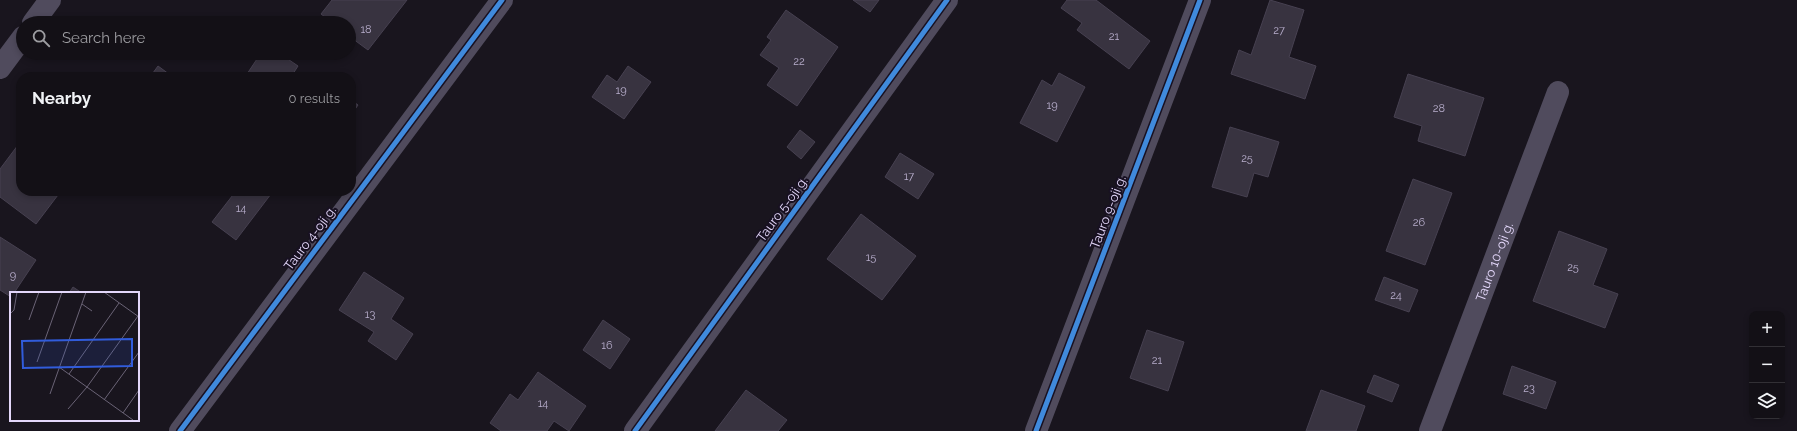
<!DOCTYPE html>
<html lang="en">
<head>
<meta charset="utf-8">
<style>
	:root { --surface:#131016; --page:#1c191f; --text:#f1f3f6; --muted:#9d9da1; --line:#323035 }
	body { margin:0; font-family:Raleway,sans-serif; background:var(--page); color:var(--text) }
	.controls { position:absolute; right:12px; bottom:12px; display:grid; overflow:hidden; border-radius:8px; box-shadow:0 2px 6px #0003 }
	.controls button { width:36px; height:36px; display:grid; place-items:center; padding:0; border:0; border-bottom:1px solid var(--line); background:var(--surface); color:var(--text); font:20px sans-serif }
	.list { margin:0; padding:0; list-style:none }
	h2 { display:flex; justify-content:space-between; align-items:center; height:52px; margin:0; padding:0 16px; font-size:17px }
	h2 small { font-size:13px; font-weight:400; color:var(--muted) }
	.icon { flex:none; width:22px; height:22px; fill:none; stroke:currentColor; stroke-width:2; stroke-linecap:round; stroke-linejoin:round }
	.map { position:relative; flex:none; width:1797px; height:431px; overflow:hidden }
	.search { position:absolute; background:var(--surface); box-shadow:0 2px 6px #0003; left:16px; top:16px; width:340px; height:44px; display:flex; align-items:center; gap:10px; box-sizing:border-box; padding:0 14px; border-radius:22px; color:var(--muted); font-size:15px }
	.panel { position:absolute; background:var(--surface); box-shadow:0 2px 6px #0003; left:16px; top:72px; width:340px; height:124px; border-radius:16px }
	.map>svg:first-child { display:block }
	.building { fill:#383340; stroke:#474151 }
	.lines { fill:none; stroke-linecap:round; stroke-linejoin:round }
	.street { stroke:#504b5d; stroke-width:22 }
	.cycleway-casing { stroke:#181122; stroke-width:8 }
	.cycleway { stroke:#408adc; stroke-width:5 }
	.labels { text-anchor:middle; dominant-baseline:central; stroke-width:4; stroke-linejoin:round; paint-order:stroke }
	.number-label { font-size:11px; fill:#b8aecc }
	.street-label { font-size:13px; fill:#e3d7fa; stroke:#181122 }
	.inset-road { fill:none; stroke:#6a6376; stroke-width:1 }
	.view { fill:#315cdb; fill-opacity:0.15; stroke:#315cdb; stroke-width:2 }
	.inset-edge { fill:none; stroke:#e3d7fa; stroke-width:2 }
</style>
</head>
<body>
<div class="map">
<svg width="1797" height="431" viewBox="0 0 1797 431">
	<rect width="100%" height="100%" fill="#19151e"/>
	<!-- building -->
	<path class="building" d="M332,0H407L368,50L349,36V23H333L321,14Z
		M853,0H879L870,12Z
		M1067,0H1096L1150,41L1129,69L1077,30L1082,23L1061,8Z
		M1270,0L1304,10L1289,57L1316,66L1305,99L1231,74L1239,50L1251,55Z
		M786,10L838,47L797,106L767,85L779,68L760,55L771,40L767,37Z
		M261,53H279L298,66L291,77H245Z
		M158,66L173,77H150Z
		M628,66L651,82L624,119L592,97L607,75L617,82Z
		M1059,73L1085,87L1057,142L1020,123L1042,80L1052,86Z
		M1408,74L1484,98L1465,156L1418,141L1422,126L1394,117Z
		M351,100L358,105L351,115Z
		M1230,127L1279,142L1268,177L1254,173L1247,197L1212,187Z
		M800,130L815,142L801,159L787,147Z
		M21,141V191H61L36,224L0,197V169Z
		M900,153L934,174L918,199L885,177Z
		M1413,179L1452,193L1425,265L1386,251Z
		M236,191H267L271,194L236,240L212,222Z
		M861,214L916,256L882,300L827,259Z
		M1559,231L1607,249L1593,285L1618,294L1605,328L1533,301Z
		M0,237L36,260L14,293H11V297L0,290Z
		M364,272L404,298L391,319L413,334L396,360L368,341L374,332L339,310Z
		M1384,277L1418,290L1409,312L1375,300Z
		M73,287L82,293H69Z
		M603,320L630,339L610,369L583,350Z
		M1147,330L1184,342L1168,391L1130,378Z
		M1512,366L1556,382L1546,409L1503,394Z
		M538,372L586,406L569,431L554,421L547,431H501L490,423L510,394L518,400Z
		M1374,375L1399,385L1392,402L1367,392Z
		M746,390L787,420L778,431H715Z
		M1321,390L1365,406L1356,431H1306Z"/>
	<g class="lines">
		<!-- street -->
		<g class="street">
			<path d="M33,23L50,0"/>
			<path d="M0,68L23,37"/>
			<path d="M180,431L502,0"/>
			<path d="M635,431L947,0"/>
			<path d="M1036,431L1200,0"/>
			<path id="s1" d="M1430,431L1558,92"/>
		</g>
		<!-- cycleway casing -->
		<g class="cycleway-casing">
			<path id="cycleway" d="M180,431L502,0
				M635,431L947,0
				M1036,431L1200,0"/>
		</g>
		<!-- cycleway -->
		<use href="#cycleway" class="cycleway"/>
	</g>
	<g class="labels">
		<!-- number labels -->
		<g class="number-label">
			<text x="366" y="29">18</text>
			<text x="1279" y="30">27</text>
			<text x="1114" y="36">21</text>
			<text x="799" y="61">22</text>
			<text x="621" y="90">19</text>
			<text x="1052" y="105">19</text>
			<text x="1439" y="108">28</text>
			<text x="1247" y="158">25</text>
			<text x="909" y="176">17</text>
			<text x="241" y="208">14</text>
			<text x="1419" y="222">26</text>
			<text x="871" y="257">15</text>
			<text x="1573" y="267">25</text>
			<text x="13" y="275">9</text>
			<text x="1396" y="295">24</text>
			<text x="370" y="314">13</text>
			<text x="607" y="345">16</text>
			<text x="1157" y="360">21</text>
			<text x="1529" y="388">23</text>
			<text x="543" y="403">14</text>
		</g>
		<!-- street labels -->
		<g class="street-label">
			<text transform="translate(782 209) rotate(-54)">Tauro 5-oji g.</text>
			<text transform="translate(1108 212) rotate(-69)">Tauro 9-oji g.</text>
			<text transform="translate(310 238) rotate(-53)">Tauro 4-oji g.</text>
			<text stroke="none"><textPath href="#s1" startOffset="181">Tauro 10-oji g.</textPath></text>
		</g>
	</g>
	<!-- overview -->
	<g transform="translate(10 292)">
		<rect width="129" height="129" fill="#19151e"/>
		<path class="inset-road" d="M94,0L129,25M72,12L82,19M0,22L4,18L7,0M19,28L29,0M27,70L52,0M49,75L123,128M59,82L109,11M40,102L76,0M94,108L129,60M58,117L77,95L128,24M113,121L129,98"/>
		<path class="view" d="M122,47V74L13,76L12,49Z"/>
		<rect width="129" height="129" class="inset-edge"/>
	</g>
</svg>
<div class="controls">
<button>+</button>
<button>−</button>
<button><svg class="icon" aria-label="layers" viewBox="0 0 24 24"><path d="M12 4l9 5-9 5-9-5zM3 14l9 5 9-5"/></svg></button>
</div>
<div class="search"><svg class="icon" aria-label="search" viewBox="0 0 24 24"><circle cx="10" cy="10" r="6"/><path d="M15 15l6 6"/></svg>Search here</div>
<section class="panel">
<h2>Nearby<small>0 results</small></h2>
<ul class="list">
</ul>
</section>
</div>
</body>
</html>
